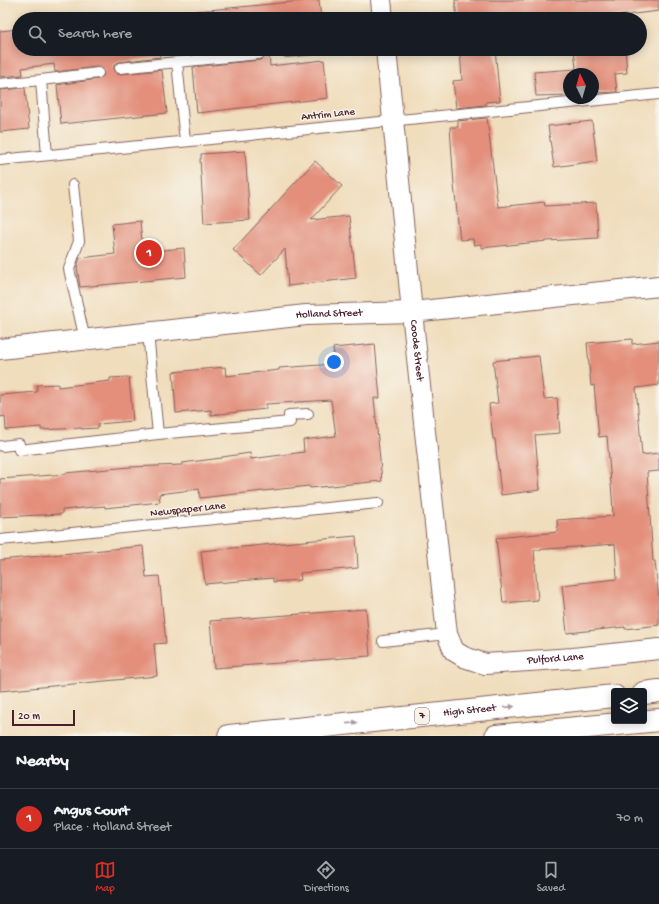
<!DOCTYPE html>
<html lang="en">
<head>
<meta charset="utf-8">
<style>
	:root { --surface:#171b24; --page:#20242c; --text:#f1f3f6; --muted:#9ea1a6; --line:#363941; --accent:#d93025 }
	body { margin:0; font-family:"Gochi Hand",sans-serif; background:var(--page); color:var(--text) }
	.controls { position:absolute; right:12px; bottom:12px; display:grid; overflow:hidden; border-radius:4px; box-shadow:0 2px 10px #0003 }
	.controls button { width:36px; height:36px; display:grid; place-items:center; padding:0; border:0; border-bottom:1px solid var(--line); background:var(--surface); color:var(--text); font:20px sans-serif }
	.compass { position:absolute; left:563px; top:68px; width:36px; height:36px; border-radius:50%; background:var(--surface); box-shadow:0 2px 10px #0003; rotate:355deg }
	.scale { position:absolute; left:12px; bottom:10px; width:63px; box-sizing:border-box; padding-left:4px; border:2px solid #4a1f2b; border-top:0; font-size:11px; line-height:14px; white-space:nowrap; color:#4a1f2b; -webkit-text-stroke:3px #f7f3e8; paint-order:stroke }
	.you { position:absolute; left:334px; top:362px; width:14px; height:14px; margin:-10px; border:3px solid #fff; border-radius:50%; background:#1a73e8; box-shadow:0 0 0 6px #1a73e833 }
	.badge { display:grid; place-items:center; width:26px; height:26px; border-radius:50%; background:var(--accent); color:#fff; font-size:13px; font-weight:700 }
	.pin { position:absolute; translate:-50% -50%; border:2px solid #fff; box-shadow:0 1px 4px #0006 }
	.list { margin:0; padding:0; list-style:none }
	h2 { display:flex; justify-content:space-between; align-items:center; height:52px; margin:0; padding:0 16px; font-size:17px }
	h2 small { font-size:13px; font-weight:400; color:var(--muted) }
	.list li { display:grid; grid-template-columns:26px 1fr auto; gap:12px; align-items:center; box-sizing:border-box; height:60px; padding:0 16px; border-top:1px solid var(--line) }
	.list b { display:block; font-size:15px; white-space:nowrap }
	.list p { margin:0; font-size:13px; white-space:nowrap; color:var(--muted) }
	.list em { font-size:13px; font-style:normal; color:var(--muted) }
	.icon { flex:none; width:22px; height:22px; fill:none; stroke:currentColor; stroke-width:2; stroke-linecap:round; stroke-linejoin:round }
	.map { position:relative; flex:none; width:659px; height:736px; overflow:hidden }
	.search { position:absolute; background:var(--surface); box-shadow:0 2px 10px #0003; left:12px; right:12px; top:12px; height:44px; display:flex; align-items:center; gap:10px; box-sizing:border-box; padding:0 14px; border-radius:22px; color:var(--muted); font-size:15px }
	.sheet { height:112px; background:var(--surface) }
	nav { display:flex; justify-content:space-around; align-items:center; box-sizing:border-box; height:56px; border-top:1px solid var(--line); background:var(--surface); font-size:11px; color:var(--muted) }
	nav a { display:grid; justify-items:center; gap:2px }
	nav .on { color:var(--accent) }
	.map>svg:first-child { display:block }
	.building { fill:#e38f7c }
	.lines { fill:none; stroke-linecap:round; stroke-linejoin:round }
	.lane-casing { stroke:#84625e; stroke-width:12 }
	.street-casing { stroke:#84625e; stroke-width:22 }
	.highway-casing { stroke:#84625e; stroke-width:24 }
	.lane { stroke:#fff; stroke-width:10 }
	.street { stroke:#fff; stroke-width:20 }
	.highway { stroke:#fff; stroke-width:22 }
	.oneway { fill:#ae9aa0 }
	.labels { text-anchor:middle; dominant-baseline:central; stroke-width:3; stroke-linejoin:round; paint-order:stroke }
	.shield { fill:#f7f3e8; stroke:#7e5f64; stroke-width:1 }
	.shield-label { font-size:10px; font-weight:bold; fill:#4a1f2b }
	.street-label { font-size:11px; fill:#4a1f2b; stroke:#f7f3e8 }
</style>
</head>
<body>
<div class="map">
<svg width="659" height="736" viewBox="0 0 659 736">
	<rect width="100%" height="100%" fill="#f7f3e8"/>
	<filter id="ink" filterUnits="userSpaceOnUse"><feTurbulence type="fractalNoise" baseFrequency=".025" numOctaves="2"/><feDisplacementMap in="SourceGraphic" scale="8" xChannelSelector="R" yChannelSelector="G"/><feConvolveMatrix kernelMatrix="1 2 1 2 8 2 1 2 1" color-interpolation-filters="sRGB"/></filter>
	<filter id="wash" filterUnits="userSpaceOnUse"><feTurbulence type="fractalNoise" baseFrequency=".012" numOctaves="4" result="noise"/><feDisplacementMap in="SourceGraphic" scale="16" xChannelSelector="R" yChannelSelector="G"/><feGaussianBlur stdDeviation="0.9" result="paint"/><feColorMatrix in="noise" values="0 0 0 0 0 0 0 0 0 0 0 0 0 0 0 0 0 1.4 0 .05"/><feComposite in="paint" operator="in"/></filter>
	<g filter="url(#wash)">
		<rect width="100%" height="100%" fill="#f0ddbc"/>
		<g id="blocks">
			<!-- building -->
			<path class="building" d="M312,0H319L321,19H188V12Z
				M455,0H659V11L593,19H457Z
				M155,14L156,19H115Z
				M19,29V49H159L160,57L119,62L114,65V69L117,74H121L162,70L167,113L61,124L57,85L99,79L104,75L103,69L97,67L55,72L54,64L22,68L23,75L0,77V31Z
				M191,49H243L191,54Z
				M263,49H269L270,66L324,60L328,98L197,113L193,67L260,60L265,56V53Z
				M460,49H495L500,101L486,102V105L456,108L453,81L462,80Z
				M574,49H625L627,73L615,74L617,92L593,93V74H569V95L536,96L534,72L576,69Z
				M25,88L29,129L0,132V90Z
				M487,118L498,207L544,202L545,206L596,203L598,238L547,241L481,248V244L474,245L473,239L460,240L454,185L450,127H458V121Z
				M592,121L597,161L554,167L548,126Z
				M245,151L250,220L204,223L200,159H201V154Z
				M315,161L342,186L311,220L349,216L356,278L288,286L285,249L261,275L233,250Z
				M140,221L143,252L184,248L186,277L80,287L77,267L80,258L115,254L112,224Z
				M632,339V344L659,341V385L636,388L642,455L659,453V471L647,472L653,561H655L659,601V625L625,629V627L567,633L562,585L617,579L615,544L534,550L538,600L503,603L496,538L558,532L557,520L613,516L612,496L607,436L599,437L594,385L591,386L587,343Z
				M375,344L380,398H374L382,481L310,488L309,486L200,498L199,489L159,494L160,502L105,508V506L62,510V514L0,517V479L66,474L65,473L130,467L182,465V463L222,458V457L250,453L251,459L304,452L303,440L336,436L331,400L266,404V409L211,415V410L176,413L173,372L225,367L226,376L279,370V368L335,364L333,348Z
				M539,356L544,399L557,398L560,433L535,435L540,490L501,495L495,439H493L489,404L498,403L493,361Z
				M129,377L133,421L98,424V428L81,429V428L41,430V427L6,430L5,416L0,417V395L37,392V385L58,384V387L110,381V378Z
				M356,536L358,568L300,573L301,580L273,582V578L205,584L201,551Z
				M143,546L146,577L159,576L166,643L154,644L157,676L0,691V560Z
				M366,609L370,656L214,668L210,621Z"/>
		</g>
	</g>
	<g filter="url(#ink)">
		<use href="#blocks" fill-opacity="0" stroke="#84625e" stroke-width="1"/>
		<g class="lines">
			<!-- lane casing -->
			<g class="lane-casing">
				<path id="lane" d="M287,52L314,49
					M120,68L177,62
					M0,84L41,80
					M185,141L177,62L259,54
					M47,155L41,80L98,73
					M0,160L659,94
					M73,185L79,241L69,269L85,340
					M148,333L158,434L290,422L289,415L308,414
					M2,446L19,444V450L158,434
					M0,540L378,503
					M383,641L447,634"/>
			</g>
			<!-- street casing -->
			<g class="street-casing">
				<g id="street">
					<path d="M381,0L383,19"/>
					<path id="s1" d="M386,49L412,312L447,634L454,651L464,657L485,664L573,658L659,649"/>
					<path id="s2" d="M0,349L306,315L412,312L659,286"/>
				</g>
			</g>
			<!-- highway casing -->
			<g class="highway-casing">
				<g id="highway">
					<path d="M644,693L659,691"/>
					<path id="s3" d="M229,736L614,696"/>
					<path d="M496,736L659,720"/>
				</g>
			</g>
			<!-- lane -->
			<use href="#lane" class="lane"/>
			<!-- street -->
			<use href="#street" class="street"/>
			<!-- highway -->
			<use href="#highway" class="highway"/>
		</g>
		<!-- one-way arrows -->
		<defs><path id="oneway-solid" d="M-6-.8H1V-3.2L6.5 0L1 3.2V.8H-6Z"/></defs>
		<g class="oneway">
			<use href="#oneway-solid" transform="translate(509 707) rotate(-6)"/>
			<use href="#oneway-solid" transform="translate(352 723) rotate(-6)"/>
		</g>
	</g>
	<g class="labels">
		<!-- shield labels -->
		<rect class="shield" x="415" y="708" width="14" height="16" rx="3"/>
		<g class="shield-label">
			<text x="422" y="716">7</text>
		</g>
		<!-- street labels -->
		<g class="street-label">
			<text transform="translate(328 115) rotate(-6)">Antrim Lane</text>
			<text stroke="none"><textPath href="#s2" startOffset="331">Holland Street</textPath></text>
			<text stroke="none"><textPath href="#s1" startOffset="303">Coode Street</textPath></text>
			<text transform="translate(188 510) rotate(-6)">Newspaper Lane</text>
			<text stroke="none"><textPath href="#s1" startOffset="711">Pulford Lane</textPath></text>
			<text stroke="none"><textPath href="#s3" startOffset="242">High Street</textPath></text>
		</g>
	</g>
</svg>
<div class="controls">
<button><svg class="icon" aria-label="layers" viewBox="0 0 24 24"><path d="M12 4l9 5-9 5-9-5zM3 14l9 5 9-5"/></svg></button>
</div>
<svg class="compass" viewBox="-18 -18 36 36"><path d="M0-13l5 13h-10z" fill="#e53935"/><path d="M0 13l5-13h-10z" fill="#9ea1a6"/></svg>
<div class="scale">20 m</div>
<div class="you"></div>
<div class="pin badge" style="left:149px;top:253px">1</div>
<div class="search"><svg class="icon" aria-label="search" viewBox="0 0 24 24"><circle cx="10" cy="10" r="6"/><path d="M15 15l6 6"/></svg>Search here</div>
</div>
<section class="sheet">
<h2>Nearby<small></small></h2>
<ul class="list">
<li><span class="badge">1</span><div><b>Angus Court</b><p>Place · Holland Street</p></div><em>70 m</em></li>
</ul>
</section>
<nav>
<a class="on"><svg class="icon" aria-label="map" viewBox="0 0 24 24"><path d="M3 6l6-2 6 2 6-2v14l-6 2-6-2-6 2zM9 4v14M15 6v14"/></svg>Map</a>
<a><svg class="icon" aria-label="directions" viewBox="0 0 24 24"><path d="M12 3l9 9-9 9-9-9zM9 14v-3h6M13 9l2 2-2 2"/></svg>Directions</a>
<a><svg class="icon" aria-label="saved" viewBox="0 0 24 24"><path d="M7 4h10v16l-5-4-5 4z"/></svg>Saved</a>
</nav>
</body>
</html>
